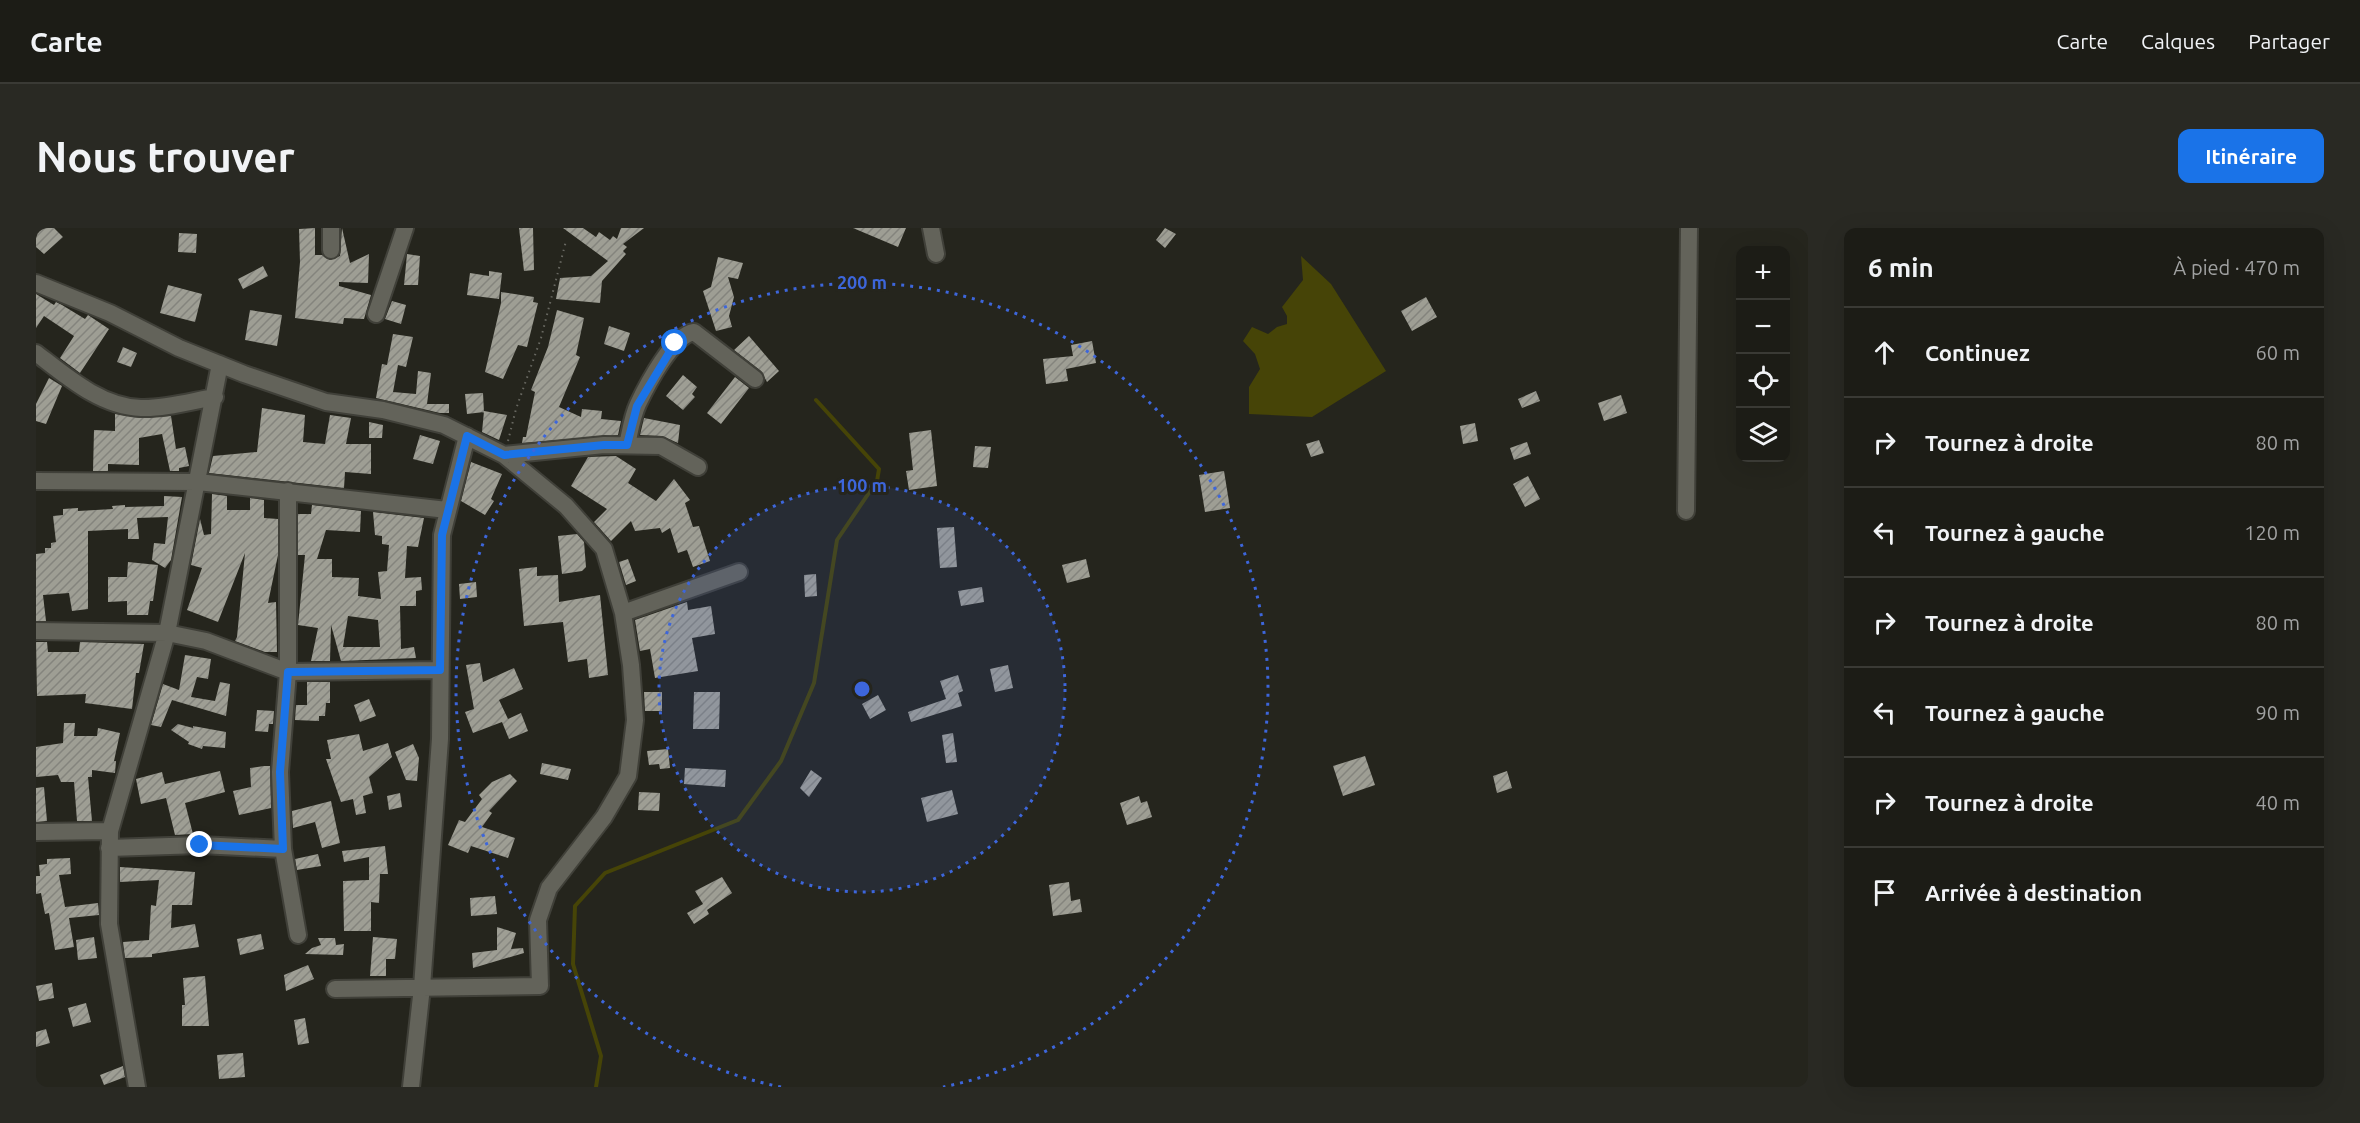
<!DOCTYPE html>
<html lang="fr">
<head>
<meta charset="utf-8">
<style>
	:root { --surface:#1c1c16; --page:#292923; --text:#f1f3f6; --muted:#a0a1a1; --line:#3a3a35; --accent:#1a73e8 }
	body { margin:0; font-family:Ubuntu,sans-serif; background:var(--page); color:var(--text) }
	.controls { position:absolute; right:18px; top:18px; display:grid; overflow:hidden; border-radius:12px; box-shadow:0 6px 24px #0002 }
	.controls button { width:54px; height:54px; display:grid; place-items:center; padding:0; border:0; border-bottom:2px solid var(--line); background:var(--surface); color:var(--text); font:30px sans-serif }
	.stop { position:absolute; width:18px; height:18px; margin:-14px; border:4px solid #1a73e8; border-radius:50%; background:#fff }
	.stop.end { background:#1a73e8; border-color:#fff; box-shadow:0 2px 6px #0008 }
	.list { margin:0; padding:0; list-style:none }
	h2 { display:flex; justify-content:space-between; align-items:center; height:78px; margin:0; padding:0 24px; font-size:26px }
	h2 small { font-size:20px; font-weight:400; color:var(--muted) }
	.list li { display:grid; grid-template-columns:39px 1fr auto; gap:18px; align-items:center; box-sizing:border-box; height:90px; padding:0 24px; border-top:2px solid var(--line) }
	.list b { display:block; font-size:22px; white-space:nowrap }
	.list em { font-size:20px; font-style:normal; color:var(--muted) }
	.icon { flex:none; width:33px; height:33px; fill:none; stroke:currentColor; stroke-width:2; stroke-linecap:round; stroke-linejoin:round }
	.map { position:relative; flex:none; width:1772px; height:859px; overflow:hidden; border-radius:12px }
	header { display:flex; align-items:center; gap:36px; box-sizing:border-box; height:84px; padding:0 30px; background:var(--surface); border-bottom:2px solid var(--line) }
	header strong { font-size:28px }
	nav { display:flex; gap:33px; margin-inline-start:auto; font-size:21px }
	.intro { display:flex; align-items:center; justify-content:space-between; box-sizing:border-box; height:144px; padding:0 36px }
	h1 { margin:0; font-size:42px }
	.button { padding:15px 27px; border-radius:12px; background:var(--accent); color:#fff; font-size:21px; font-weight:700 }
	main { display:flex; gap:36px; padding:0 36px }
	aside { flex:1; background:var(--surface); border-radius:12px; box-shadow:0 6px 24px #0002 }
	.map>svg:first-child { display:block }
	.water { fill:#464407 }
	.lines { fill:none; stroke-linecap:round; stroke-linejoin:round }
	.stream { stroke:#464407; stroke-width:4 }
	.building { fill:url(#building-hatch); fill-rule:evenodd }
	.minor-casing { stroke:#404039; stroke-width:20 }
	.path { stroke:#686861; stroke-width:2; stroke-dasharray:1.5 4.5; stroke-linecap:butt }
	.minor { stroke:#63635a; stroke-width:16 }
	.route { stroke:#1a73e8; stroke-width:8 }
	.ring { fill:none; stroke:#3d66db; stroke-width:3; stroke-dasharray:3 6 }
	.centre { fill:#3d66db; stroke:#25251d; stroke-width:3 }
	.ring-label { font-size:18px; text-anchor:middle; font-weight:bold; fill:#3d66db; stroke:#25251d; stroke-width:6; stroke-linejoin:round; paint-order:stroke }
</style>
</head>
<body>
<header>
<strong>Carte</strong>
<nav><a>Carte</a><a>Calques</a><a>Partager</a></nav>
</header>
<div class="intro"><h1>Nous trouver</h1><a class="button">Itinéraire</a></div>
<main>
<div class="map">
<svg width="1772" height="859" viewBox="0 0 1772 859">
	<defs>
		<pattern id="building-hatch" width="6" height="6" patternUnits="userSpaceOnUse" patternTransform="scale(1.5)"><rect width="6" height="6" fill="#9e9e94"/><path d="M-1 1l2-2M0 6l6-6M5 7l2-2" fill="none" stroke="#84847d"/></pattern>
	</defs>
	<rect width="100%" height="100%" fill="#25251d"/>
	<!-- water -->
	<path class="water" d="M1265,28L1295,56L1350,143L1276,189L1213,186V159L1224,141L1219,126L1207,113L1216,99L1232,106L1241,99L1251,96V88L1246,79L1267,52Z"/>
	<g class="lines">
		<!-- stream -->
		<path class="stream" d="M560,859L565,828L537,736L539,678L569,645L702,592L745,533L778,455L801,312L841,253L843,241L780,172"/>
	</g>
	<!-- building -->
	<path class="building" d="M0,0H18L27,9L8,26L0,19Z
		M279,0V27H286L294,32L304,28L306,0L314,35L333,26L332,55L303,54V58L335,67L328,91L308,90L307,96L259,90L264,34L263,1Z
		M483,0H497L498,42L488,43Z
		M527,0H547L560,9L563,4L574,12L577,8L581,11L585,0H608L587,16L591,19L587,23L590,26L566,53L564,75L520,71L524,50L555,48L572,33Z
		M817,0H870L862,19Z
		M1129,0L1140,6L1129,20L1120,12Z
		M143,5L161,6L160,25L142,24Z
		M371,26L384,28L382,57H368Z
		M682,29L707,35L702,51L692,49L698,69L693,88L696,99L680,103L667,63L675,59Z
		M227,38L232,48L207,61L202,51Z
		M453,43L466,45L463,71L431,67L434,45L453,48Z
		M132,57L166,66L159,94L124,85Z
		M465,64L498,69L497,74L502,75L491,119L482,117L467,151L449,144L465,75Z
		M0,66L18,77L20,74L26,77L49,91L52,87L73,101L44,145L24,130L38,108L8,88L0,100Z
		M1390,69L1401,89L1376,103L1365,83Z
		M356,73L370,77L365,96L349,91Z
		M214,82L246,87L241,118L209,112Z
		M521,82L548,90L540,127L544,129L523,179L545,189L546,181L566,183L565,191L585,193L582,207L486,215L487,209H490L499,164L495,162L512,119Z
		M573,98L594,105L588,123L568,116Z
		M357,106L377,109L370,139L362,137L357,164L380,166L382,143L395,145L391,176H413V185H404L340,170L346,136L351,137Z
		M713,108L743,143L731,154L725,143L698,122Z
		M1056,113L1060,135L1030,141L1032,153L1010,156L1007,131L1037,128L1035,117Z
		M87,119L101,125L95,139L81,134Z
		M647,147L661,159L656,166L659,169L647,182L630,168Z
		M699,149L713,160L685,196L671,185Z
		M13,150L26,158L10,196L0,193V176Z
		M1500,163L1504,173L1486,180L1482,171Z
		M447,165L448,184L431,186L429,166Z
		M1585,167L1591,185L1568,193L1562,175Z
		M226,180L269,187L267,214L289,216L294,187L315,190L310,216H335V246L309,244L308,260L173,245L177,228L221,224Z
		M448,183L471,187L463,212L446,204Z
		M79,186L105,190L135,188L140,221L149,219L153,238L143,240V243H134L126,206L103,210V237L72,236V243H57L58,202L79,203Z
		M608,190L644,197L642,215L626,208L604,207Z
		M333,194L347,197L346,210H333Z
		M1439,195L1442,213L1427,216L1424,198Z
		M895,202L901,258L873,262L870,243L877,242L873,205Z
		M384,207L404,213L397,236L377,231Z
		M1283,212L1288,225L1275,229L1270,216Z
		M1491,214L1495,226L1478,232L1474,220Z
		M939,218L955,219L952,240L937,239Z
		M580,228L600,241L592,255L620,273L638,251L654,272L649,275L657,299L663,298L674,333L657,339L651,322L642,325L634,300L626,305L624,300L599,303L595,293L575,313L558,294L571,281L535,258L552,229Z
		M435,234L466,246L455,271L458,273L449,287L425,273Z
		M1188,243L1194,280L1169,284L1163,247Z
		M1492,248L1504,271L1489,279L1477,256Z
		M176,266L191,268V282H214V270L228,272V290L242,291V327L232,375L240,374L241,424H229L199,413L201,409L209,325L182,394L151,382L166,340L155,337L164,291L168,307L175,306Z
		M128,268L146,269L135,332L129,340L116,332L118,315L129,316L132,289L101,290L103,311H92V301L52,303V381L36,383L33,365L7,367L10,393H0V326L9,325V320H15V315L20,314L17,288L27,287V281L42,280V283L77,281L76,278L89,277V279L128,278Z
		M276,277L325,283L324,304L290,302L281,331H296V349L323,350L322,368L345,371L342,344L351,343L353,317L346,316V308L339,307L337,284L388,290L382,319L371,318L369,350L385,349L386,362L380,363V378H364L365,421L378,419L380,430L305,433L295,397L294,433H275L282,400L262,397L269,327H262V286H275ZM312,388L342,392L344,419H307Z
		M918,299L921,339L904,340L901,300Z
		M541,306L548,314L550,339L546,343L526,346L522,308Z
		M592,331L600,353L590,357L583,334Z
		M1050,331L1054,349L1031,355L1026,337Z
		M92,334L122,337L117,373H114L112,387H91V373L72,374V349H91Z
		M501,339V348L522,347L523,374L564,367L572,447L553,450L551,431L532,434L527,394L488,398L483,341Z
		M780,346L781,368L769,369L768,347Z
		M440,354L441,369L424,371L423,356Z
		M946,359L948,374L925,378L922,363Z
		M651,374L652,382L675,378L679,406L656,410L662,443L619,450L614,421L604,423L599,392Z
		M0,414H11L12,424H43L44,414L108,416L103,445H100L96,481L49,475L50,466L1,468Z
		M149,427L175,431L172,451L161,449L155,469L179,473L184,454L194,456L190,488L136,472L125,499L115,497L127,456L143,462Z
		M444,435L447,454L478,440L487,461L463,472L472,491L485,485L492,503L473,511L466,494L437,505L429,484L438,481L430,437Z
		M972,437L977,460L959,464L954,441Z
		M922,447L927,463L922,465L926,478L875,494L872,484L910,471L904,453Z
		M271,454H294V475H290L289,488H283V493L259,492L260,477H271Z
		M608,464H626V483H609Z
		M658,464H684L683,501H657Z
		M842,467L850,482L834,491L826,476Z
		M333,471L340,488L324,494L318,477Z
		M221,482L238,483L237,496H233L232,504L219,503Z
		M28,495H39L38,508H61L62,500L84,505L78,533H80L79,545L56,542V549H52L56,593H41L38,554H25L22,547L0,549V519L27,515Z
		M142,496L157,500V498L190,504L189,520L167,518L166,521L152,516L153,514L135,502Z
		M917,505L921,534L910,535L906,507Z
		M323,506L327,523L352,515L356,529L333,549L337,565L327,568L330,585L320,587L317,571L305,574L290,531H295L291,512Z
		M377,516L383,530L381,553L370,552L359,524Z
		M632,521L634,540L624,541L623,536L613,537L611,523Z
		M1329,528L1339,557L1307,568L1297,538Z
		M506,535L535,541L532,552L504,546Z
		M228,538H234L235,580L203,587L197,563L215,559L214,540Z
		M649,540L690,542L689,559L648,556Z
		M775,542L786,550L773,569L764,560Z
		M184,543L189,564L149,575L157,606L139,607L130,570L105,576L100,551L126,544L129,556Z
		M1471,543L1476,560L1461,565L1457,548Z
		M474,546L481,553L453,583L456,585L446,599L479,610L472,630L435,618L432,625L412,617L423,592L429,594L446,571L443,567L456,554Z
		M8,559L11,593L0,594V560Z
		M916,562L922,586L891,594L885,570Z
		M603,564L624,565L623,583L602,582Z
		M364,565L366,579L353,582L351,568Z
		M1103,568L1105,575L1111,573L1116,589L1091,597L1084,575Z
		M295,573L304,615L286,620L279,594L257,600L256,583Z
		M349,618L352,646H344L343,675L335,674V703H308L307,653L333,652V629L308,634L306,623Z
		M282,626L285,638L261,642L259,631Z
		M34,630L35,646L23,647L29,679L62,675L63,687L33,690L38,719L19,722L13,685L9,686L5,665L0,666V648H4L3,637L11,636V631Z
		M84,639L159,644L156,677H136L135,700L159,696L163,719L116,726V729L89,730L87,714L113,712L115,677L120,678L123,652L84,654Z
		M686,649L696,665L671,682L673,686L658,696L651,685L667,676L659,663Z
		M1033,654L1035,673L1044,671L1046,684L1017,688L1013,657Z
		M459,668L461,686L435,688L434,670Z
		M461,699L480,705L475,721L487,720L488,725L437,740L436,725L461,722Z
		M225,706L228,721L204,727L201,711Z
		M58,709L61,730L42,732L40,712Z
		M337,709L361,711L359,731H350V748H334Z
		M282,710H299L300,717L308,716L307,727L269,726L276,720L285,717Z
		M272,737L278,751L250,763L248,747Z
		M169,748L173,798H146V777H149L147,750Z
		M16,755L18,770L3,773L0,758Z
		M50,775L55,794L37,799L32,780Z
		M269,790L273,815L262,817L258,792Z
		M10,801L14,815L0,819V804Z
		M207,825L209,849L183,851L181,827Z
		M87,838L89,849L68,857L64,847Z"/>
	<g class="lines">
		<!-- minor casing -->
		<g class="minor-casing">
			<path id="minor" d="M895,0L900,26
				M295,22V0
				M0,55L74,85L143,120L208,146L290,174L347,182L408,197L468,227L530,278L568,321L587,385L595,437L599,492L592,548L568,589L513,660L502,692L504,758L299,761
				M340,86L369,0
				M0,125C30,148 65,179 105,180C128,181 156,173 179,169
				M591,217C594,204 596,189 602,176C611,157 637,107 658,104L719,151
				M468,227L568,217L625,218L662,239
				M0,253L162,254L411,282
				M252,263V444L244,544L247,621L262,707
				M1650,283L1653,0
				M587,385L703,344
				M0,403L131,405L170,413L252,444L404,442
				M0,604L74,603
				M73,620L164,617L247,621
				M101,859L73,696L74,603L131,405L184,136
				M375,859L386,759L404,511L406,307L431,208"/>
		</g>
		<!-- path -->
		<path class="path" d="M472,213L480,181L505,110L530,13"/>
		<!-- minor -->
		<use href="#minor" class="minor"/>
	</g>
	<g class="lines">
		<!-- route -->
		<path class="route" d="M164,617L247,621L244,544L252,444L404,442L406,307L431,208L468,227L568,217H591L601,178L639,115"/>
	</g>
	<!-- distance rings -->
	<circle cx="826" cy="461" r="203" fill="#3d66db" fill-opacity=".12"/>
	<g class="ring">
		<circle cx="826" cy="461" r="203"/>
		<path d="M745 859A406 406 0 1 1 907 859"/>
	</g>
	<circle cx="826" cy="461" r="9" class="centre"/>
	<g class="ring-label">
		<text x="826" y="61">200 m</text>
		<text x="826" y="264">100 m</text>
	</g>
</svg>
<div class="controls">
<button>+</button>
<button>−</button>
<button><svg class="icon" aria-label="locate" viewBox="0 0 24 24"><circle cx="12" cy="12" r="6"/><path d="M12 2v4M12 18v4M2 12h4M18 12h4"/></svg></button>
<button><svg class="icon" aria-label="layers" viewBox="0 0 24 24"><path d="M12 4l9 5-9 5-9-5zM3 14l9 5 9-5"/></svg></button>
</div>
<div class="stop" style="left:639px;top:115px"></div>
<div class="stop end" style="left:164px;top:617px"></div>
</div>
<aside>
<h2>6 min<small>À pied · 470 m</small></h2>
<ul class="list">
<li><svg class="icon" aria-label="ahead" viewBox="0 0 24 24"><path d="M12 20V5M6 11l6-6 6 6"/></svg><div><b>Continuez</b></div><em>60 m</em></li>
<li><svg class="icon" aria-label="right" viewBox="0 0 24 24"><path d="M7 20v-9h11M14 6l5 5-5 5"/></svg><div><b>Tournez à droite</b></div><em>80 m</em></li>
<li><svg class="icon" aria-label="left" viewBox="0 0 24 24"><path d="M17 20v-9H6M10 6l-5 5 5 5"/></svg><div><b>Tournez à gauche</b></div><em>120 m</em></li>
<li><svg class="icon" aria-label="right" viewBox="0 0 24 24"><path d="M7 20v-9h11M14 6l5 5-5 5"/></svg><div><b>Tournez à droite</b></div><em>80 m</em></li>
<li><svg class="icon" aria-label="left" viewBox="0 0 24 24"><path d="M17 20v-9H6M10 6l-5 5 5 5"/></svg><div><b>Tournez à gauche</b></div><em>90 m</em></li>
<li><svg class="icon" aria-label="right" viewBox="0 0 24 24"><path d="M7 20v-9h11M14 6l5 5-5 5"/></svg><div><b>Tournez à droite</b></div><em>40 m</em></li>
<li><svg class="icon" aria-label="arrive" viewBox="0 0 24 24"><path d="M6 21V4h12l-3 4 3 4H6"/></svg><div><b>Arrivée à destination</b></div></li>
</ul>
</aside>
</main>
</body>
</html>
